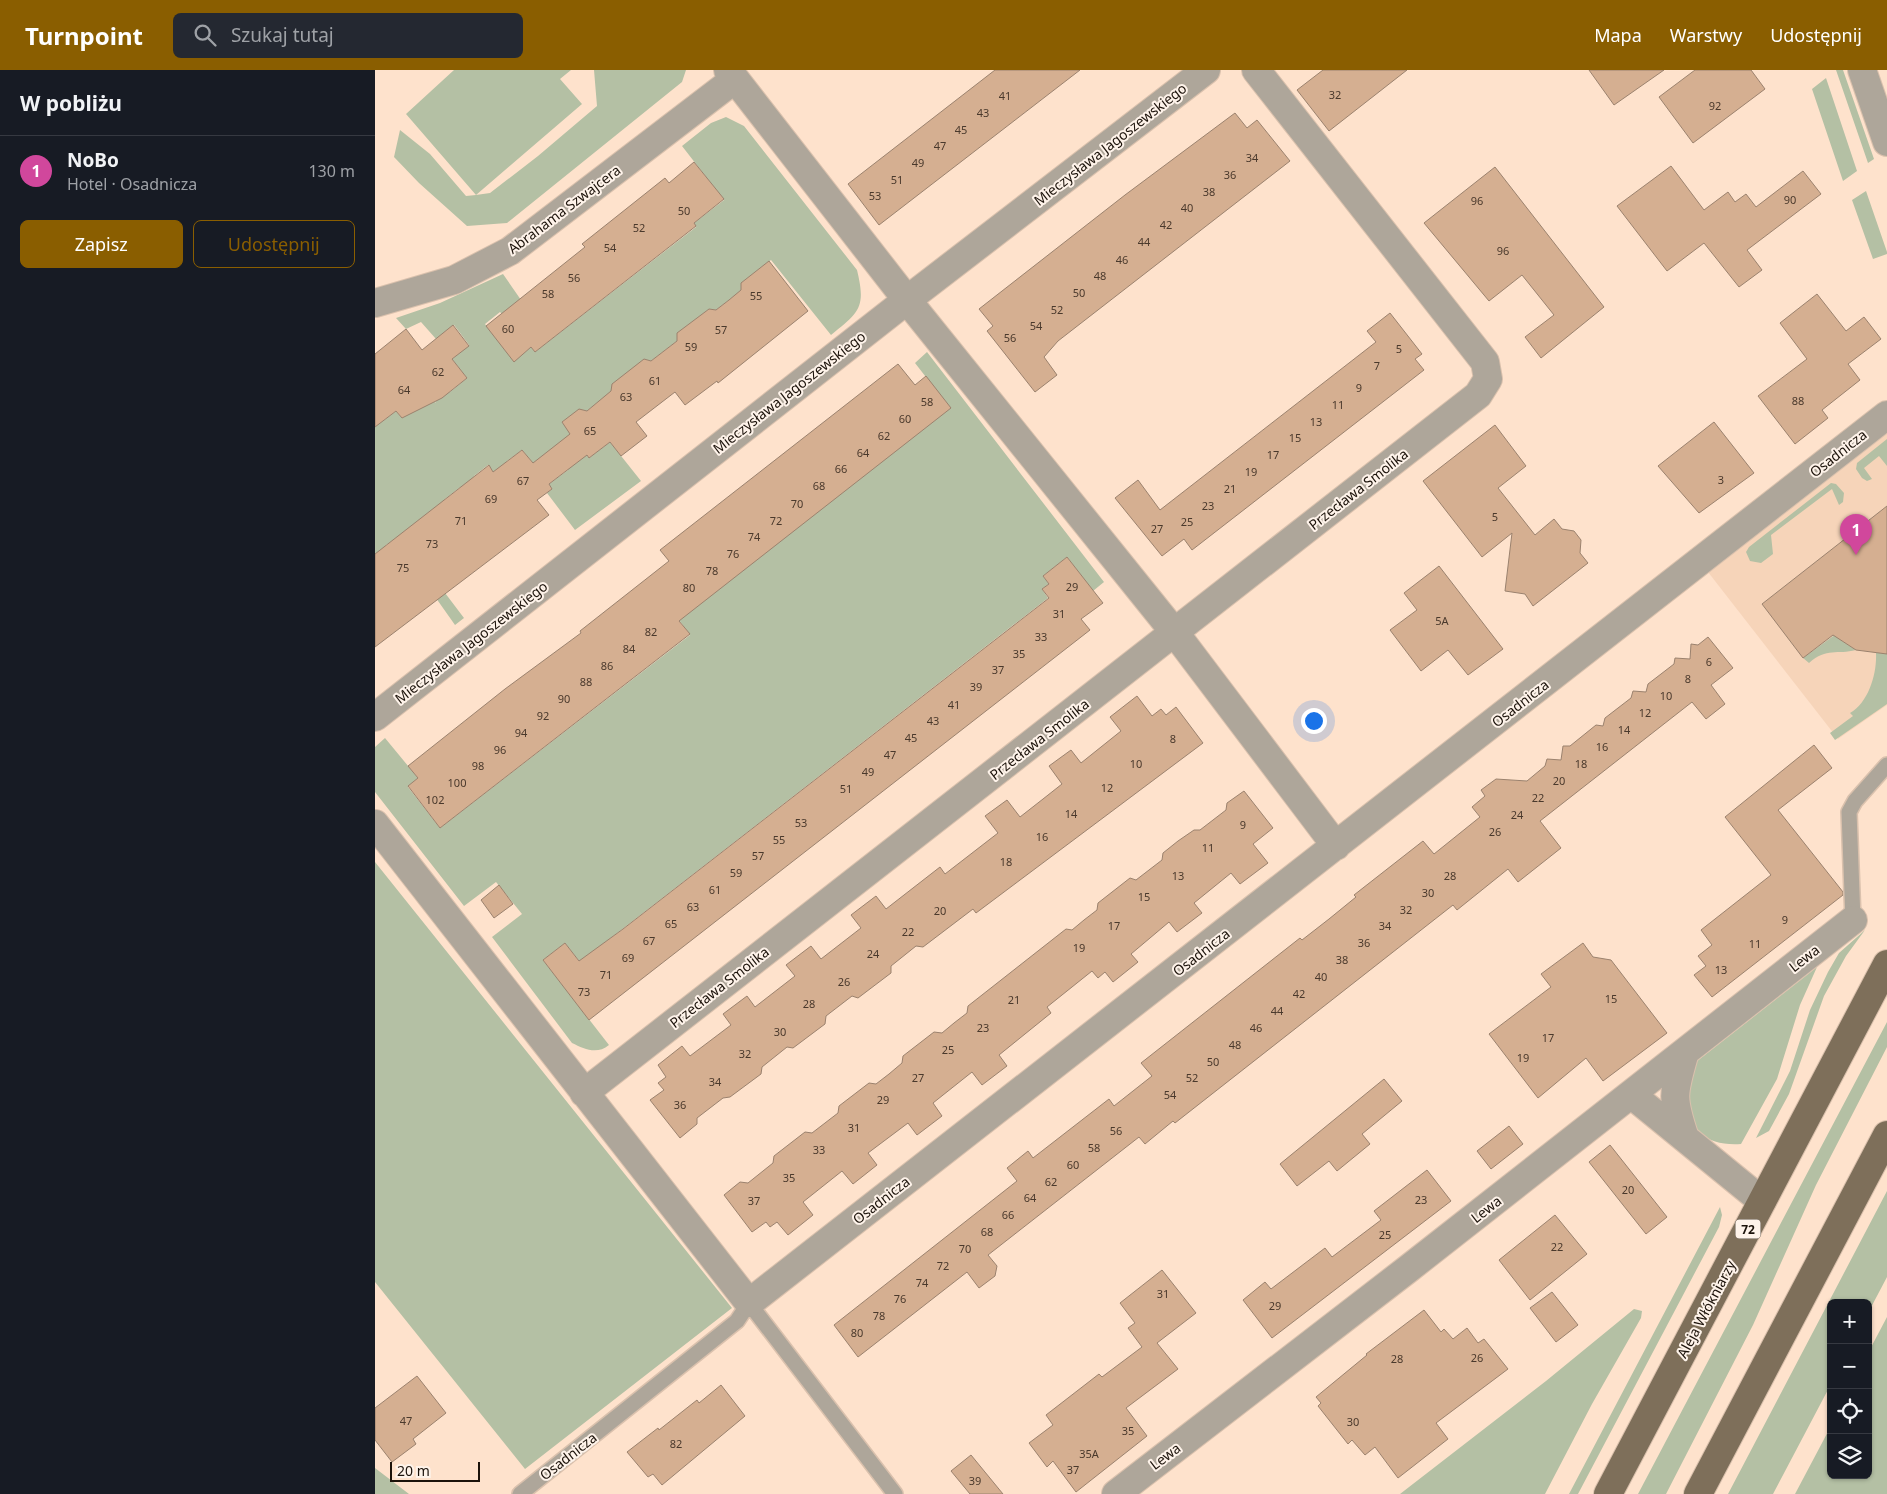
<!DOCTYPE html>
<html lang="pl">
<head>
<meta charset="utf-8">
<style>
	:root { --surface:#171b24; --page:#242831; --text:#f1f3f6; --muted:#9ea1a6; --line:#363941; --accent:#8a5e00 }
	body { margin:0; font-family:"Noto Sans",sans-serif; background:var(--page); color:var(--text) }
	.controls { position:absolute; right:15px; bottom:15px; display:grid; overflow:hidden; border-radius:8px; box-shadow:0 1px 4px #0004 }
	.controls button { width:45px; height:45px; display:grid; place-items:center; padding:0; border:0; border-bottom:1px solid var(--line); background:var(--surface); color:var(--text); font:25px sans-serif }
	.scale { position:absolute; left:15px; bottom:12px; width:90px; box-sizing:border-box; padding-left:5px; border:2px solid #1b120a; border-top:0; font-size:14px; line-height:18px; white-space:nowrap; color:#1b120a; -webkit-text-stroke:4px #fef3ea; paint-order:stroke }
	.you { position:absolute; left:938px; top:650px; width:18px; height:18px; margin:-12px; border:4px solid #fff; border-radius:50%; background:#1a73e8; box-shadow:0 0 0 8px #1a73e833 }
	.badge { display:grid; place-items:center; width:32px; height:32px; border-radius:50%; background:var(--accent); color:#fff; font-size:16px; font-weight:700 }
	.pin { position:absolute; translate:-50% -41px; filter:drop-shadow(0 1px 2px #0008) }
	.pin::after { content:''; position:absolute; top:26px; width:18px; height:15px; background:inherit; clip-path:polygon(0 0,100% 0,50% 100%) }
	.list { margin:0; padding:0; list-style:none }
	h2 { display:flex; justify-content:space-between; align-items:center; height:65px; margin:0; padding:0 20px; font-size:21px }
	h2 small { font-size:16px; font-weight:400; color:var(--muted) }
	.list li { display:grid; grid-template-columns:32px 1fr auto; gap:15px; align-items:center; box-sizing:border-box; height:70px; padding:0 20px; border-top:1px solid var(--line) }
	.list b { display:block; font-size:19px; white-space:nowrap }
	.list p { margin:0; font-size:16px; white-space:nowrap; color:var(--muted) }
	.list em { font-size:16px; font-style:normal; color:var(--muted) }
	.actions { display:flex; gap:10px; padding:15px 20px }
	.actions a { flex:1; padding:11px 0; border:1px solid var(--accent); border-radius:8px; text-align:center; font-size:18px; color:var(--accent) }
	.actions .main { background:var(--accent); color:#fff }
	.icon { flex:none; width:28px; height:28px; fill:none; stroke:currentColor; stroke-width:2; stroke-linecap:round; stroke-linejoin:round }
	.map { position:relative; flex:none; width:1512px; height:1424px; overflow:hidden }
	header { display:flex; align-items:center; gap:30px; box-sizing:border-box; height:70px; padding:0 25px; background:var(--accent); color:#fff }
	header strong { font-size:24px }
	nav { display:flex; gap:28px; margin-inline-start:auto; font-size:18px }
	.search { width:350px; height:45px; background:var(--page); display:flex; align-items:center; gap:12px; box-sizing:border-box; padding:0 18px; border-radius:8px; color:var(--muted); font-size:19px }
	main { display:flex }
	aside { flex:1; background:var(--surface) }
	.map>svg:first-child { display:block }
	.built { fill:#f6d4b9 }
	.green { fill:#b4c0a4 }
	.building { fill:#d5af91; stroke:#9b826e }
	.lines { fill:none; stroke-linecap:round; stroke-linejoin:round }
	.service-casing { stroke:#dac1ad; stroke-width:18 }
	.minor-casing { stroke:#dac1ad; stroke-width:30 }
	.primary-casing { stroke:#dac1ad; stroke-width:30 }
	.service { stroke:#aea69a; stroke-width:15 }
	.minor { stroke:#aea69a; stroke-width:28 }
	.primary { stroke:#7e6f5a; stroke-width:28 }
	.labels { text-anchor:middle; dominant-baseline:central; stroke-width:4; stroke-linejoin:round; paint-order:stroke }
	.number-label { font-size:11px; fill:#4a392c }
	.shield { fill:#fef3ea; stroke:#5f564d; stroke-width:1 }
	.shield-label { font-size:12px; font-weight:bold; fill:#1b120a }
	.street-label { font-size:14px; fill:#1b120a; stroke:#fef3ea }
</style>
</head>
<body>
<header>
<strong>Turnpoint</strong>
<div class="search"><svg class="icon" aria-label="search" viewBox="0 0 24 24"><circle cx="10" cy="10" r="6"/><path d="M15 15l6 6"/></svg>Szukaj tutaj</div>
<nav><a>Mapa</a><a>Warstwy</a><a>Udostępnij</a></nav>
</header>
<main>
<aside>
<h2>W pobliżu<small></small></h2>
<ul class="list">
<li><span class="badge" style="background:#d1479c">1</span><div><b>NoBo</b><p>Hotel · Osadnicza</p></div><em>130 m</em></li>
</ul>
<div class="actions"><a class="main">Zapisz</a><a>Udostępnij</a></div>
</aside>
<div class="map">
<svg width="1512" height="1424" viewBox="0 0 1512 1424">
	<rect width="100%" height="100%" fill="#fee2cc"/>
	<!-- built -->
	<path class="built" d="M1512,363V635L1463,669L1333,502Z"/>
	<!-- green -->
	<path class="green" d="M79,0H196L185,9L207,34L101,125L115,123L163,86L222,36L219,0H311L307,12L132,153L92,156L44,113L19,87L25,60L55,84L91,126L101,125L31,44Z
		M1461,0H1468L1499,89L1493,93Z
		M1451,8L1482,101L1468,111L1437,19Z
		M351,47L369,56L482,200C491,237 485,242 456,265L396,190L367,213L366,221L341,240L334,239L303,263L302,271L276,291L268,290L236,322L212,341L204,340L187,352L214,388L235,372L266,411L200,460L172,423L177,419L174,414L193,400L158,393L147,380L132,391L131,398L121,406L113,395L99,406L98,414L84,418L70,429L69,437L11,475L10,483L0,491V350L8,351L21,341L27,348L55,326L61,333L59,328L67,321L75,322L92,308L77,289L94,275L79,255L61,269L46,252L31,259L21,248L65,233L128,204L146,230L127,244L125,242L110,254L139,291L156,277L160,282L321,157L319,153L349,130L307,76L336,53Z
		M1491,121L1512,182V184L1498,189L1477,130Z
		M552,282L729,512L718,521L692,487L668,506L674,514L667,519L673,528L205,892L190,873L168,890L234,975C222,985 209,979 197,973L117,867L147,844L121,812L89,836L0,722V677L10,668L43,708L33,717L65,758L315,565L304,550L575,338L540,293Z
		M1512,369V396L1504,386L1489,398L1497,409L1492,411L1487,408L1481,399L1482,393Z
		M1456,413L1461,414L1469,423L1468,432L1464,435L1457,419L1396,465L1398,484L1386,493L1375,491L1371,482L1374,477Z
		M64,515L89,548L80,555L56,521Z
		M1461,564L1467,571L1481,580C1462,585 1452,577 1434,593L1428,588Z
		M1512,581V634L1460,670L1455,663L1478,646L1475,643C1494,632 1502,603 1501,583Z
		M0,792L357,1238L150,1399L0,1212Z
		M1490,860L1471,886L1449,926L1414,1024L1394,1061L1381,1068L1415,1001L1435,940L1453,902L1464,883Z
		M1442,897L1425,935L1402,1009L1366,1074C1333,1076 1314,1063 1312,1029C1311,1015 1311,1008 1317,995Z
		M1512,952V977L1441,1115L1378,1255L1291,1424H1263Z
		M1512,1121V1207L1493,1243V1233H1456V1314L1398,1424H1353Z
		M1345,1137L1347,1145L1344,1157L1203,1424H1194Z
		M1259,1239L1267,1241L1266,1248L1217,1334L1170,1424H1025L1171,1311Z
		M1512,1247V1424H1420L1456,1356V1405H1493V1283Z
		M0,1398L34,1424H0Z"/>
	<!-- building -->
	<path class="building" d="M620,0H705L504,155L473,114Z
		M948,0H1032L954,61L922,20Z
		M1214,0H1289L1239,35Z
		M1320,0H1376L1390,19L1318,73L1284,27Z
		M860,43L872,58L882,50L915,91L683,271L669,287L682,305L660,322L612,261L618,256L604,239L750,125Z
		M319,92L349,129L319,153L321,156L160,282L156,277L139,292L111,256L210,177L207,174L290,108L294,113Z
		M1296,96L1329,140L1353,122L1360,132L1371,124L1381,137L1428,101L1446,124L1372,180L1387,200L1364,217L1329,173L1292,201L1242,136Z
		M1120,97L1229,237L1166,288L1150,267L1179,245L1147,205L1114,231L1049,153Z
		M394,191L433,241L343,313L342,311L310,335L300,322L261,352L272,366L246,386L235,372L214,388L212,385L174,414L177,419L162,430L174,445L0,577V484L114,395L118,402L147,380L158,393L195,364L187,352L204,339L212,341L236,321L237,314L269,289L276,291L302,271V263L334,239L341,240L354,230L366,220V213Z
		M1442,224L1471,261L1489,247L1506,269L1473,294L1485,310L1447,340L1453,348L1420,374L1383,326L1432,289L1405,253Z
		M1015,243L1047,284L1040,289L1049,300L817,480L809,469L787,486L740,428L763,410L785,440L1001,272L992,261Z
		M78,255L94,276L77,289L92,308L67,328L27,348L21,341L0,357V284L31,259L47,280Z
		M523,294L540,315L551,306L576,338L304,551L315,564L65,758L33,716L43,708L33,696L130,619L206,563L205,561L294,491L285,480Z
		M1339,352L1379,403L1324,443L1283,396Z
		M1120,355L1151,396L1123,418L1160,465L1179,449L1187,459L1199,461L1206,470L1205,483L1213,493L1158,536L1150,524L1130,521L1137,463L1107,487L1048,411Z
		M1512,436V584L1481,580L1458,565L1428,588L1387,534Z
		M692,487L728,533L706,549L715,560L214,950L168,890L190,873L204,891L248,859L674,528L667,519L674,514L668,506Z
		M1064,496L1128,579L1093,605L1073,580L1046,601L1015,560L1042,540L1029,523Z
		M1333,567L1358,598L1336,615L1350,634L1331,649L1317,632L1165,751L1186,778L1143,812L1133,799L1082,840L1078,835L800,1053L798,1051L770,1074L764,1067L613,1185L622,1196L620,1206L604,1218L592,1202L483,1287L459,1255L642,1111L632,1098L653,1081L658,1088L734,1029L739,1036L777,1006L766,993L925,868L927,870L954,849L981,827L979,825L1048,771L1059,784L1105,747L1097,737L1110,726L1106,720L1121,709L1152,711L1170,696L1172,689L1186,690L1188,676H1195L1221,655L1228,656L1230,648L1256,628L1258,621L1271,622L1273,614L1299,594L1300,588L1315,589L1316,574L1323,575Z
		M762,626L777,646L786,639L791,645L801,637L828,673L601,843L598,839L548,877L541,876L516,896V903L483,928L477,926L451,946L450,954L418,978L412,977L387,997L386,1004L355,1027L348,1028L322,1048V1054L305,1068L275,1030L289,1020L283,1013L291,1007L283,995L307,976L315,986L356,955L348,944L372,926L380,937L420,906L411,895L436,876L446,889L486,858L476,845L501,826L511,839L565,797L570,804L623,763L610,746L632,730L645,747L668,729L687,714L674,696L696,680L706,693L746,661L735,647Z
		M1439,675L1457,698L1403,740L1468,822V825L1337,927L1319,905L1331,896L1323,886L1337,875L1326,860L1396,805L1350,747Z
		M869,721L898,758L878,774L893,793L865,814L856,803L819,833L827,843L802,862L794,852L756,884L763,892L738,912L730,902L723,908L717,901L672,937L676,943L624,985L632,996L607,1015L597,1002L558,1033L567,1046L542,1065L533,1053L493,1083L502,1095L478,1114L467,1101L428,1132L438,1145L413,1165L402,1152L395,1157L391,1152L377,1162L349,1125L365,1112L373,1113L398,1093L399,1086L430,1062L437,1063L463,1043L464,1036L494,1013L501,1014L514,1004L527,993L528,986L559,962L567,963L579,953L592,943L593,936L691,859L697,860L709,850L722,840L723,833L755,808L761,810L787,790L788,783L803,771L819,760H825L851,740L852,733Z
		M124,815L138,834L119,848L106,830Z
		M1208,873L1218,887L1236,890L1292,963L1228,1011L1211,988L1163,1028L1114,964L1176,917L1166,904Z
		M1009,1009L1027,1031L987,1064L995,1074L962,1101L954,1091L922,1116L905,1094Z
		M1134,1056L1148,1074L1116,1099L1102,1081Z
		M1235,1075L1292,1147L1271,1164L1214,1092Z
		M1052,1100L1076,1131L897,1268L868,1230L890,1212L896,1219L950,1178L957,1187L1006,1150L999,1141Z
		M1180,1145L1212,1184L1155,1230L1124,1190Z
		M787,1200L821,1243L782,1273L803,1299L751,1338L772,1366L701,1422L678,1391L672,1397L654,1373L678,1355L671,1345L724,1304L727,1307L767,1277L753,1258L760,1253L745,1233Z
		M1177,1222L1203,1255L1181,1272L1155,1238Z
		M1049,1240L1066,1262L1069,1259L1078,1269L1092,1258L1103,1273L1109,1269L1133,1299L1061,1353L1073,1369L1023,1408L1000,1377L990,1385L977,1370L973,1374L943,1336L946,1333L941,1327L992,1285L991,1284Z
		M42,1306L71,1343L38,1369L41,1374L17,1392L0,1370V1338Z
		M346,1315L370,1346L287,1415L278,1404L273,1407L252,1382L283,1358L284,1360L322,1330L324,1333Z
		M596,1385L628,1424H595L576,1401Z"/>
	<g class="lines">
		<!-- service casing -->
		<g class="service-casing">
			<path id="service" d="M1478,850L1474,742L1480,731L1512,695
				M145,1424L362,1251L374,1233L520,1424"/>
		</g>
		<!-- minor casing -->
		<g class="minor-casing">
			<path id="minor" d="M353,0L532,230L800,563L961,776
				M1487,0L1512,72
				M0,233L79,210L135,181L360,9
				M0,647L532,230L831,0
				M0,754L374,1233L1512,345
				M209,1023L1103,325L1113,309L1110,292L881,0
				M1257,1025L1387,1131
				M1310,1068C1296,1027 1298,1023 1310,982
				M741,1424L1033,1199L1478,850"/>
		</g>
		<!-- primary casing -->
		<g class="primary-casing">
			<path id="primary" d="M1233,1424L1512,894
				M1323,1424L1512,1065"/>
		</g>
		<!-- service -->
		<use href="#service" class="service"/>
		<!-- minor -->
		<use href="#minor" class="minor"/>
		<!-- primary -->
		<use href="#primary" class="primary"/>
	</g>
	<g class="labels">
		<!-- number labels -->
		<g class="number-label">
			<text x="960" y="24">32</text>
			<text x="630" y="25">41</text>
			<text x="1340" y="35">92</text>
			<text x="608" y="42">43</text>
			<text x="586" y="59">45</text>
			<text x="565" y="75">47</text>
			<text x="877" y="87">34</text>
			<text x="543" y="92">49</text>
			<text x="855" y="104">36</text>
			<text x="522" y="109">51</text>
			<text x="834" y="121">38</text>
			<text x="500" y="125">53</text>
			<text x="1415" y="129">90</text>
			<text x="1102" y="130">96</text>
			<text x="812" y="137">40</text>
			<text x="309" y="140">50</text>
			<text x="791" y="154">42</text>
			<text x="264" y="157">52</text>
			<text x="769" y="171">44</text>
			<text x="235" y="177">54</text>
			<text x="1128" y="180">96</text>
			<text x="747" y="189">46</text>
			<text x="725" y="205">48</text>
			<text x="199" y="207">56</text>
			<text x="704" y="222">50</text>
			<text x="173" y="223">58</text>
			<text x="381" y="225">55</text>
			<text x="682" y="239">52</text>
			<text x="661" y="255">54</text>
			<text x="133" y="258">60</text>
			<text x="346" y="259">57</text>
			<text x="635" y="267">56</text>
			<text x="316" y="276">59</text>
			<text x="1024" y="278">5</text>
			<text x="1002" y="295">7</text>
			<text x="63" y="301">62</text>
			<text x="280" y="310">61</text>
			<text x="984" y="317">9</text>
			<text x="29" y="319">64</text>
			<text x="251" y="326">63</text>
			<text x="1423" y="330">88</text>
			<text x="552" y="331">58</text>
			<text x="963" y="334">11</text>
			<text x="530" y="348">60</text>
			<text x="941" y="351">13</text>
			<text x="215" y="360">65</text>
			<text x="509" y="365">62</text>
			<text x="920" y="367">15</text>
			<text x="488" y="382">64</text>
			<text x="898" y="384">17</text>
			<text x="466" y="398">66</text>
			<text x="876" y="401">19</text>
			<text x="1346" y="409">3</text>
			<text x="148" y="410">67</text>
			<text x="444" y="415">68</text>
			<text x="855" y="418">21</text>
			<text x="116" y="428">69</text>
			<text x="422" y="433">70</text>
			<text x="833" y="435">23</text>
			<text x="1120" y="446">5</text>
			<text x="86" y="450">71</text>
			<text x="401" y="450">72</text>
			<text x="812" y="451">25</text>
			<text x="782" y="458">27</text>
			<text x="379" y="466">74</text>
			<text x="57" y="473">73</text>
			<text x="358" y="483">76</text>
			<text x="28" y="497">75</text>
			<text x="337" y="500">78</text>
			<text x="697" y="516">29</text>
			<text x="314" y="517">80</text>
			<text x="684" y="543">31</text>
			<text x="1067" y="550">5A</text>
			<text x="276" y="561">82</text>
			<text x="666" y="566">33</text>
			<text x="254" y="578">84</text>
			<text x="644" y="583">35</text>
			<text x="1334" y="591">6</text>
			<text x="232" y="595">86</text>
			<text x="623" y="599">37</text>
			<text x="1313" y="608">8</text>
			<text x="211" y="611">88</text>
			<text x="601" y="616">39</text>
			<text x="1291" y="625">10</text>
			<text x="189" y="628">90</text>
			<text x="579" y="634">41</text>
			<text x="1270" y="642">12</text>
			<text x="168" y="645">92</text>
			<text x="558" y="650">43</text>
			<text x="1249" y="659">14</text>
			<text x="146" y="662">94</text>
			<text x="536" y="667">45</text>
			<text x="798" y="668">8</text>
			<text x="1227" y="676">16</text>
			<text x="125" y="679">96</text>
			<text x="515" y="684">47</text>
			<text x="761" y="693">10</text>
			<text x="1206" y="693">18</text>
			<text x="103" y="695">98</text>
			<text x="493" y="701">49</text>
			<text x="1184" y="710">20</text>
			<text x="82" y="712">100</text>
			<text x="732" y="717">12</text>
			<text x="471" y="718">51</text>
			<text x="1163" y="727">22</text>
			<text x="60" y="729">102</text>
			<text x="696" y="743">14</text>
			<text x="1142" y="744">24</text>
			<text x="426" y="752">53</text>
			<text x="868" y="754">9</text>
			<text x="1120" y="761">26</text>
			<text x="667" y="766">16</text>
			<text x="404" y="769">55</text>
			<text x="833" y="777">11</text>
			<text x="383" y="785">57</text>
			<text x="631" y="791">18</text>
			<text x="361" y="802">59</text>
			<text x="803" y="805">13</text>
			<text x="1075" y="805">28</text>
			<text x="340" y="819">61</text>
			<text x="1053" y="822">30</text>
			<text x="769" y="826">15</text>
			<text x="318" y="836">63</text>
			<text x="1031" y="839">32</text>
			<text x="565" y="840">20</text>
			<text x="1410" y="849">9</text>
			<text x="296" y="853">65</text>
			<text x="739" y="855">17</text>
			<text x="1010" y="855">34</text>
			<text x="533" y="861">22</text>
			<text x="274" y="870">67</text>
			<text x="989" y="872">36</text>
			<text x="1380" y="873">11</text>
			<text x="704" y="877">19</text>
			<text x="498" y="883">24</text>
			<text x="253" y="887">69</text>
			<text x="967" y="889">38</text>
			<text x="1346" y="899">13</text>
			<text x="231" y="904">71</text>
			<text x="946" y="906">40</text>
			<text x="469" y="911">26</text>
			<text x="209" y="921">73</text>
			<text x="924" y="923">42</text>
			<text x="1236" y="928">15</text>
			<text x="639" y="929">21</text>
			<text x="434" y="933">28</text>
			<text x="902" y="940">44</text>
			<text x="608" y="957">23</text>
			<text x="881" y="957">46</text>
			<text x="405" y="961">30</text>
			<text x="1173" y="967">17</text>
			<text x="860" y="974">48</text>
			<text x="573" y="979">25</text>
			<text x="370" y="983">32</text>
			<text x="1148" y="987">19</text>
			<text x="838" y="991">50</text>
			<text x="543" y="1007">27</text>
			<text x="817" y="1007">52</text>
			<text x="340" y="1011">34</text>
			<text x="795" y="1024">54</text>
			<text x="508" y="1029">29</text>
			<text x="305" y="1034">36</text>
			<text x="479" y="1057">31</text>
			<text x="741" y="1060">56</text>
			<text x="719" y="1077">58</text>
			<text x="444" y="1079">33</text>
			<text x="698" y="1094">60</text>
			<text x="414" y="1107">35</text>
			<text x="676" y="1111">62</text>
			<text x="1253" y="1119">20</text>
			<text x="655" y="1127">64</text>
			<text x="1046" y="1129">23</text>
			<text x="379" y="1130">37</text>
			<text x="633" y="1144">66</text>
			<text x="612" y="1161">68</text>
			<text x="1010" y="1164">25</text>
			<text x="1182" y="1176">22</text>
			<text x="590" y="1178">70</text>
			<text x="568" y="1195">72</text>
			<text x="547" y="1212">74</text>
			<text x="788" y="1223">31</text>
			<text x="525" y="1228">76</text>
			<text x="900" y="1235">29</text>
			<text x="504" y="1245">78</text>
			<text x="482" y="1262">80</text>
			<text x="1102" y="1287">26</text>
			<text x="1022" y="1288">28</text>
			<text x="31" y="1350">47</text>
			<text x="978" y="1351">30</text>
			<text x="753" y="1360">35</text>
			<text x="301" y="1373">82</text>
			<text x="714" y="1383">35A</text>
			<text x="698" y="1399">37</text>
			<text x="600" y="1410">39</text>
		</g>
		<!-- shield labels -->
		<rect class="shield" x="1360.5" y="1149.5" width="25" height="19" rx="4"/>
		<g class="shield-label">
			<text x="1373" y="1159">72</text>
		</g>
		<!-- street labels -->
		<g class="street-label">
			<text transform="translate(735 74) rotate(-38)">Mieczysława Jagoszewskiego</text>
			<text transform="translate(189 139) rotate(-37)">Abrahama Szwajcera</text>
			<text transform="translate(414 322) rotate(-38)">Mieczysława Jagoszewskiego</text>
			<text transform="translate(1463 383) rotate(-38)">Osadnicza</text>
			<text transform="translate(983 419) rotate(-38)">Przecława Smolika</text>
			<text transform="translate(96 572) rotate(-38)">Mieczysława Jagoszewskiego</text>
			<text transform="translate(1145 633) rotate(-38)">Osadnicza</text>
			<text transform="translate(664 669) rotate(-38)">Przecława Smolika</text>
			<text transform="translate(826 882) rotate(-38)">Osadnicza</text>
			<text transform="translate(1429 888) rotate(-38)">Lewa</text>
			<text transform="translate(344 917) rotate(-38)">Przecława Smolika</text>
			<text transform="translate(506 1130) rotate(-38)">Osadnicza</text>
			<text transform="translate(1111 1139) rotate(-38)">Lewa</text>
			<text transform="translate(1331 1239) rotate(-62)">Aleja Włókniarzy</text>
			<text transform="translate(193 1386) rotate(-38)">Osadnicza</text>
			<text transform="translate(790 1386) rotate(-37)">Lewa</text>
		</g>
	</g>
</svg>
<div class="controls">
<button>+</button>
<button>−</button>
<button><svg class="icon" aria-label="locate" viewBox="0 0 24 24"><circle cx="12" cy="12" r="6"/><path d="M12 2v4M12 18v4M2 12h4M18 12h4"/></svg></button>
<button><svg class="icon" aria-label="layers" viewBox="0 0 24 24"><path d="M12 4l9 5-9 5-9-5zM3 14l9 5 9-5"/></svg></button>
</div>
<div class="scale">20 m</div>
<div class="you"></div>
<div class="pin badge" style="left:1481px;top:485px;background:#d1479c">1</div>
</div>
</main>
</body>
</html>
